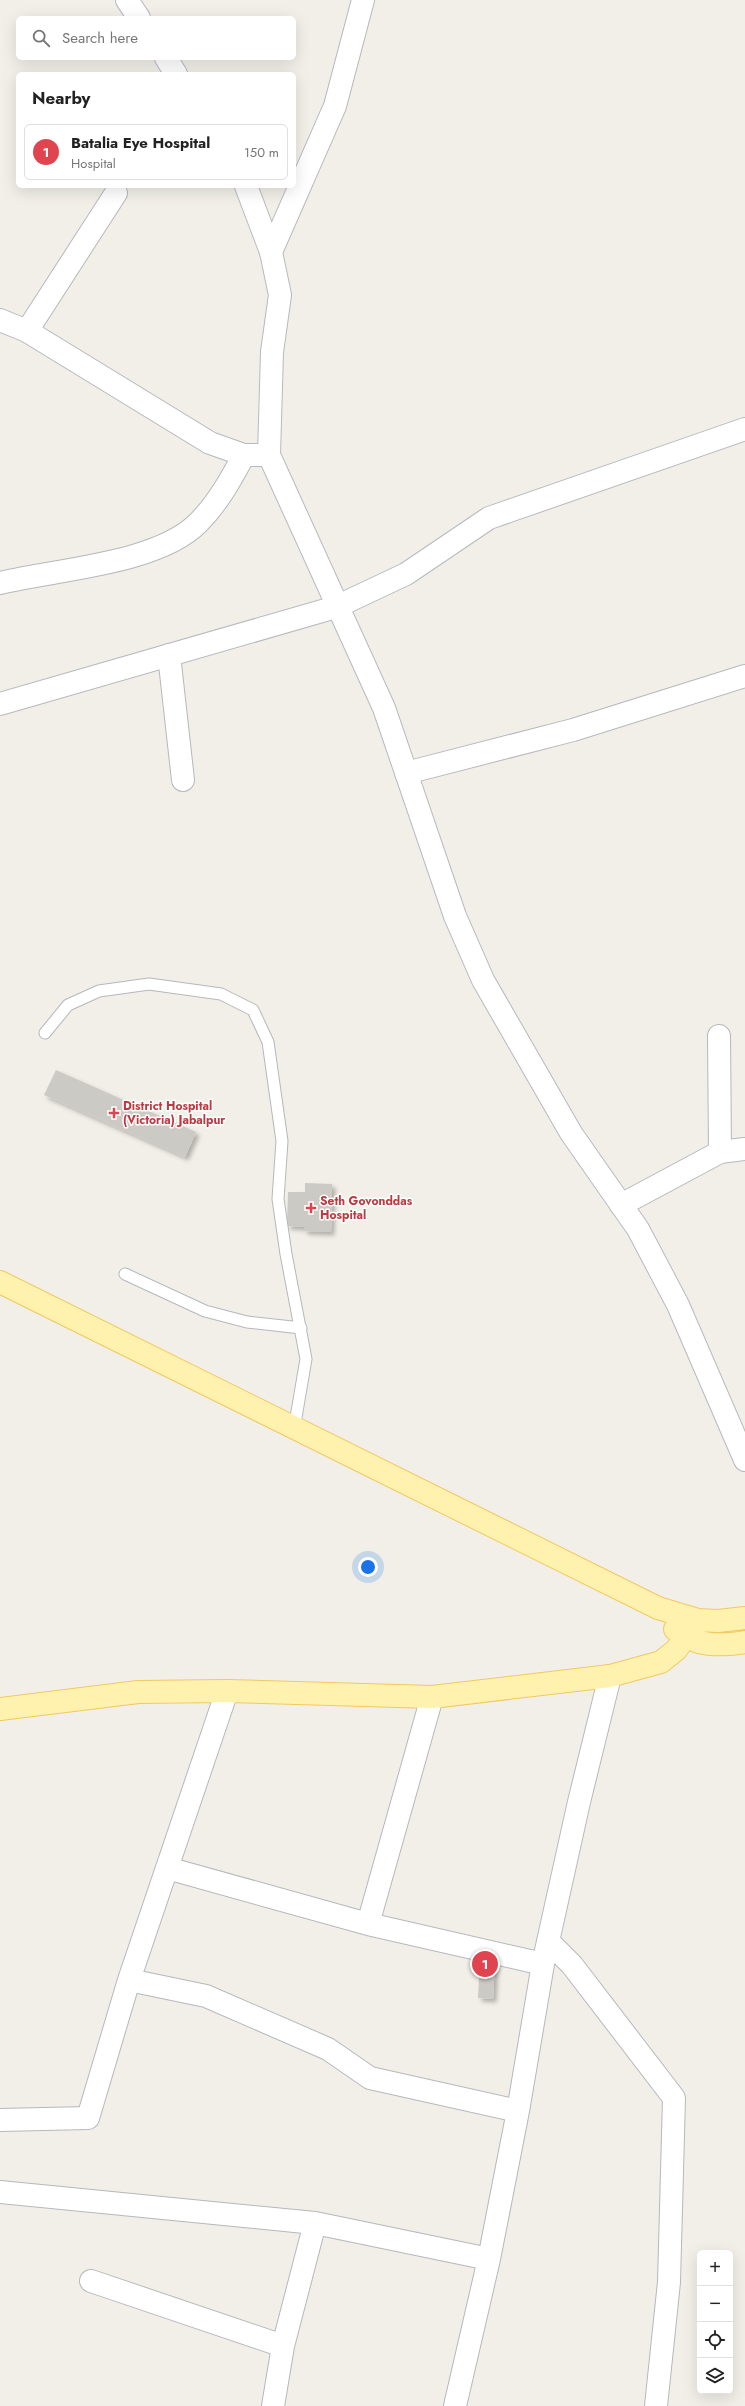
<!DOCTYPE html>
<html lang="en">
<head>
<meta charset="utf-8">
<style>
	:root { --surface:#fff; --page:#f2f2f2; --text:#222; --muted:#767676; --line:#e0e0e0; --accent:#2563eb }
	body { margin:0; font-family:Jost,sans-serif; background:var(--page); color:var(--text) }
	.controls { position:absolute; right:12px; bottom:12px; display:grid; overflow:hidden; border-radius:6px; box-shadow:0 4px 16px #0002 }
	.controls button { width:36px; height:36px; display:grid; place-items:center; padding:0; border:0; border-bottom:1px solid var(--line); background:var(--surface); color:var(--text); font:20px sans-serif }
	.you { position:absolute; left:368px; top:1567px; width:14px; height:14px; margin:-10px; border:3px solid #fff; border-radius:50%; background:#1a73e8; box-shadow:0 0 0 6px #1a73e833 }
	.badge { display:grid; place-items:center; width:26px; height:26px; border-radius:50%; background:var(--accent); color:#fff; font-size:13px; font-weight:700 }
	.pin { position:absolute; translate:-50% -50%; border:2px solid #fff; box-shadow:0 1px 4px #0006 }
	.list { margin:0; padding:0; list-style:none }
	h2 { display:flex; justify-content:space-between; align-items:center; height:52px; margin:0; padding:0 16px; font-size:17px }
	h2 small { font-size:13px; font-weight:400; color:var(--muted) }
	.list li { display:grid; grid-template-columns:26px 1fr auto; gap:12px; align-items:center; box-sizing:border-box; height:56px; margin:0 8px 8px; padding:0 8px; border:1px solid var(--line); border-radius:6px }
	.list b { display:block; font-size:15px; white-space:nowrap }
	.list p { margin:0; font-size:13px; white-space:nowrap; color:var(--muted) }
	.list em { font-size:13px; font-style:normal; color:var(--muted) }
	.icon { flex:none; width:22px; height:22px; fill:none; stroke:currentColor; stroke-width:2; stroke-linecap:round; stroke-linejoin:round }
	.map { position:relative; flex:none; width:745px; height:2406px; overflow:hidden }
	.search { position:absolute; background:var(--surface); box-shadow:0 4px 16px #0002; left:16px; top:16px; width:280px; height:44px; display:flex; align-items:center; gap:10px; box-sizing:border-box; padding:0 14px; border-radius:6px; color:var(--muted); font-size:15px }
	.panel { position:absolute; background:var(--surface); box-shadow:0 4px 16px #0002; left:16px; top:72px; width:280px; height:116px; border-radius:6px }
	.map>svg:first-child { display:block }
	.building { fill:#cccac5; filter:url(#shadow) }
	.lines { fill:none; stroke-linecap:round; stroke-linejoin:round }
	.lane-casing { stroke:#b5b8bc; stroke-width:13 }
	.street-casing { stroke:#b5b8bc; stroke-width:24 }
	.secondary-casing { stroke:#b6babf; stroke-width:24 }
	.primary-casing { stroke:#f2c960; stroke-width:24 }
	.lane { stroke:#fff; stroke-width:11 }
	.street { stroke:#fff; stroke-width:22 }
	.secondary { stroke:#fff; stroke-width:22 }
	.primary { stroke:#fff2af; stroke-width:22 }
	.health-dot { fill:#e0444e; stroke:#fff; stroke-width:1.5 }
	.labels { text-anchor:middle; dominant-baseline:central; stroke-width:3; stroke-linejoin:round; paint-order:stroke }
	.health-label { font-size:12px; font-weight:bold; fill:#be3a42; stroke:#fff; text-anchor:start }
</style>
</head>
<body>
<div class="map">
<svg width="745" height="2406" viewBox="0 0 745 2406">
	<defs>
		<filter id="shadow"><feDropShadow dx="3.5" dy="3.5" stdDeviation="2" flood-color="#0004"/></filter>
	</defs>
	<rect width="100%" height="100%" fill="#f1efe8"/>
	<!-- building -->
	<path class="building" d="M56,1070L196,1132L185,1157L44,1095Z
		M305,1183L332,1184L331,1232L304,1231V1227L287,1226L288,1192H305Z
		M480,1960L495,1961L493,1999L478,1998Z"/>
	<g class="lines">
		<!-- lane casing -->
		<g class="lane-casing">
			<path id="lane" d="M45,1033L68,1005L99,991L149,984L221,994L253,1010L268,1042L282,1141L278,1199L286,1254L306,1359L294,1429
				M125,1274L205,1311L247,1322L301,1328"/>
		</g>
		<!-- street casing -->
		<g class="street-casing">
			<path id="street" d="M271,252L335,106L363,0
				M0,320L27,331L210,443L244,455H269
				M27,331L116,193
				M0,583C57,569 157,564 198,523C218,503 231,479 244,455
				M169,655L183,780
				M406,773L573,730L745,676
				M719,1036L720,1152
				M621,1205L720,1152L745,1149
				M167,1868L368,1924L543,1964
				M368,1924L432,1697
				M548,1941L572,1965L674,2098L669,2282L656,2406
				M518,2111L543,1964L579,1802L610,1676
				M0,2120L88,2118L129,1980
				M0,2192L315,2223L489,2259L518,2111L370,2078L328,2049L206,1996L129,1980L227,1691
				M91,2281L283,2346
				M273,2406L283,2346L315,2223
				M455,2406L489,2259"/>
		</g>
		<!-- secondary casing -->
		<g class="secondary-casing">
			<path id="secondary" d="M127,0L139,18
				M166,58L176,74
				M246,186L271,252L280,295L272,352L269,455L384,708L455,916L483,980L571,1133L638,1229L678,1305L745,1460
				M0,704L336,607L406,574L489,518L745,429"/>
		</g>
		<!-- primary casing -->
		<g class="primary-casing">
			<path id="primary" d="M0,1282L658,1608L698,1620L718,1621L745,1618
				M675,1629C695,1647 720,1646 745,1642
				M0,1709L138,1692L227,1691L432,1697L610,1676L661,1662L676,1650L698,1620"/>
		</g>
		<!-- lane -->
		<use href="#lane" class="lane"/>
		<!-- street -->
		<use href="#street" class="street"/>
		<!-- secondary -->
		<use href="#secondary" class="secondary"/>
		<!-- primary -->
		<use href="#primary" class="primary"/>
	</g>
	<!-- markers -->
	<g class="health-dot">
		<path d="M112 1107h4v4h4v4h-4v4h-4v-4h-4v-4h4z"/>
		<path d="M309 1202h4v4h4v4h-4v4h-4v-4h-4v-4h4z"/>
	</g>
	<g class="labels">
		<!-- health labels -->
		<g class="health-label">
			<text x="123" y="1106">District Hospital<tspan x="123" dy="14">(Victoria) Jabalpur</tspan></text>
			<text x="320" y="1201">Seth Govonddas<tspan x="320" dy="14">Hospital</tspan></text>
		</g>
	</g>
</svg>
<div class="controls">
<button>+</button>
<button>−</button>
<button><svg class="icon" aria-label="locate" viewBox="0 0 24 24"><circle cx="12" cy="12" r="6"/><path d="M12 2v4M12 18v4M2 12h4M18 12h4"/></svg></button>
<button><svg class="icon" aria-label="layers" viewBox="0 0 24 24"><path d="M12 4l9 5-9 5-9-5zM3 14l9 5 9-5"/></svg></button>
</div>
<div class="you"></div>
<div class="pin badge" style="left:485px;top:1964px;background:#e0444e">1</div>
<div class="search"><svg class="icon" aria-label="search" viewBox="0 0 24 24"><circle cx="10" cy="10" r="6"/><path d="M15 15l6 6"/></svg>Search here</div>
<section class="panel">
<h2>Nearby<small></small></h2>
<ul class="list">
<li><span class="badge" style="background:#e0444e">1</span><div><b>Batalia Eye Hospital</b><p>Hospital</p></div><em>150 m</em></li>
</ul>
</section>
</div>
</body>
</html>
